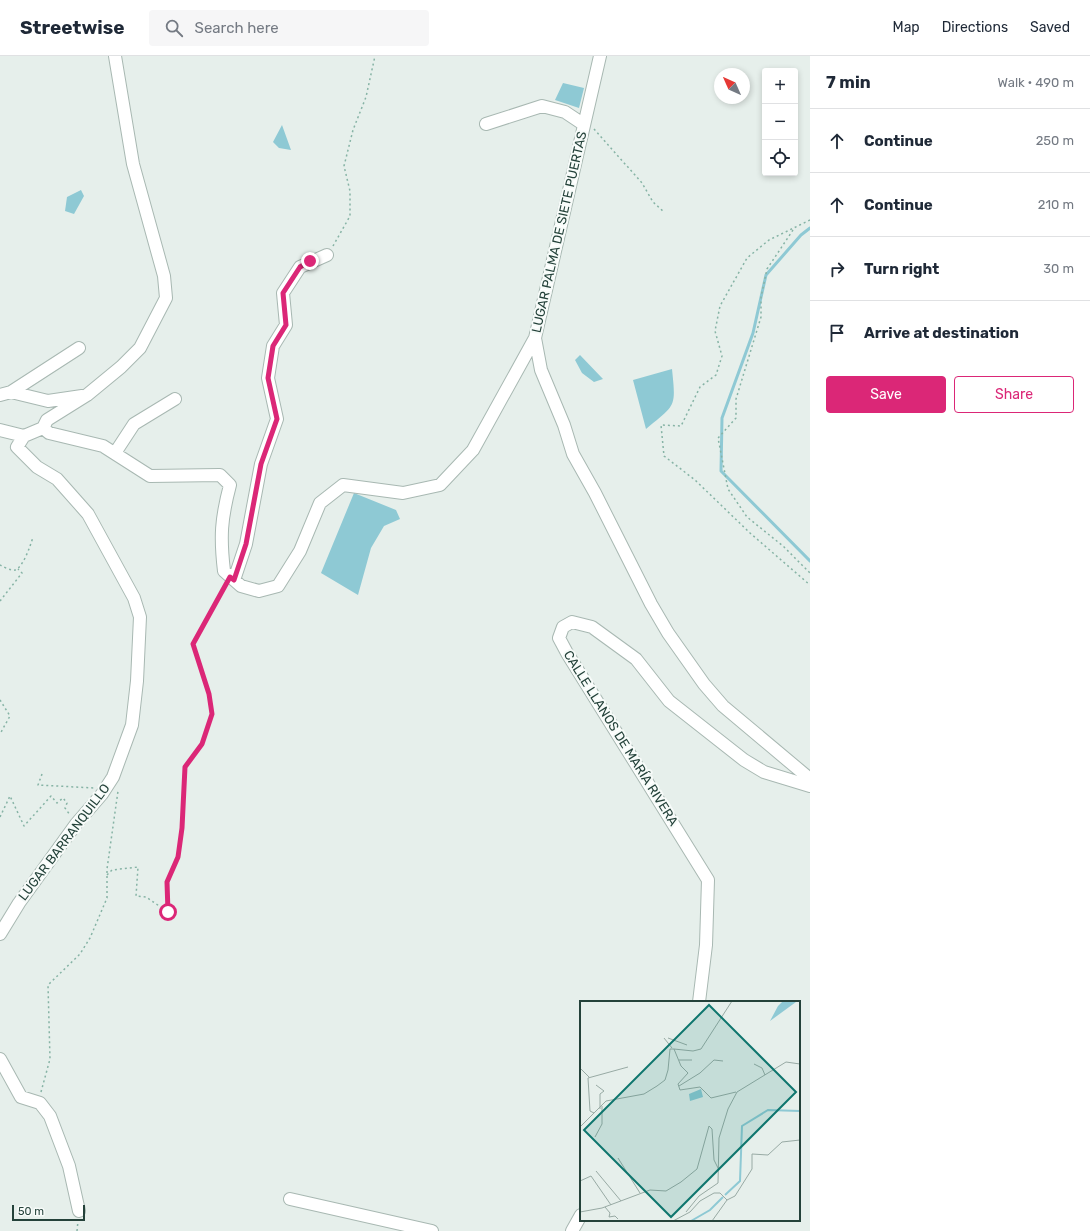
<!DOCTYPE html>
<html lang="en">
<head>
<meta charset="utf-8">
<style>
	:root { --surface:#fff; --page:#f6f6f7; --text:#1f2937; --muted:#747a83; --line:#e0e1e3; --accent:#db2777 }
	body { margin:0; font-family:Rubik,sans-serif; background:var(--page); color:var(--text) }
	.controls { position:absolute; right:12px; top:12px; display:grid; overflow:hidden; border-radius:4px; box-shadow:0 2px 6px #0003 }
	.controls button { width:36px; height:36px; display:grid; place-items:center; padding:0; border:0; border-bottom:1px solid var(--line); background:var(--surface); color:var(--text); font:20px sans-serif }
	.compass { position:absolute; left:714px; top:12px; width:36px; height:36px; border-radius:50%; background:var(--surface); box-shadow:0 2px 6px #0003; rotate:315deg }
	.scale { position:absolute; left:12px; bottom:10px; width:73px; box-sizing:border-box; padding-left:4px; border:2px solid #24423a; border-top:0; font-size:11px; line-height:14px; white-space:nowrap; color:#24423a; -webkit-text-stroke:3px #f7fbf9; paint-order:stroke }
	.stop { position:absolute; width:12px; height:12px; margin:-9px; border:3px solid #db2777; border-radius:50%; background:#fff }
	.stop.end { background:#db2777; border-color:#fff; box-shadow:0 1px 4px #0008 }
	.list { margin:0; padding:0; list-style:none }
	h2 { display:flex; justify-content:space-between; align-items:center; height:52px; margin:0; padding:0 16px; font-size:17px }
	h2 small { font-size:13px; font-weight:400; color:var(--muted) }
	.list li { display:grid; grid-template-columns:26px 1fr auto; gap:12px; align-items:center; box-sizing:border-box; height:64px; padding:0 16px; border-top:1px solid var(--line) }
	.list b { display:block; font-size:15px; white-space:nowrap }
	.list em { font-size:13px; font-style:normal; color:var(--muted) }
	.actions { display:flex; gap:8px; padding:12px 16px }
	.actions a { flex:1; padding:9px 0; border:1px solid var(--accent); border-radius:4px; text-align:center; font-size:14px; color:var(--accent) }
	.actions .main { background:var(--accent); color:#fff }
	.icon { flex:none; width:22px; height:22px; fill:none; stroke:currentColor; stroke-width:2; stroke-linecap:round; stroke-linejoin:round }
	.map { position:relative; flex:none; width:810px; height:1175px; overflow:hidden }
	header { display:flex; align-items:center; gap:24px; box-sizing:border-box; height:56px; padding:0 20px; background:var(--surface); border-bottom:1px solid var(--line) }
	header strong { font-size:19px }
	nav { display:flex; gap:22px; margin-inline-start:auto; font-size:14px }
	.search { width:280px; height:36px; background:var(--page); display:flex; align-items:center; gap:10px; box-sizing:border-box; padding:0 14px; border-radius:4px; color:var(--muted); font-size:15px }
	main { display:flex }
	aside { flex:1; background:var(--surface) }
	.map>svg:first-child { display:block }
	.water { fill:#8ec9d4 }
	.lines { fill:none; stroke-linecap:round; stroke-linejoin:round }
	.stream { stroke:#8ec9d4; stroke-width:3 }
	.minor-casing { stroke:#a8b8b2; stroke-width:14 }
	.path { stroke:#86b3a5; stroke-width:1.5; stroke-dasharray:2 3; stroke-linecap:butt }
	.minor { stroke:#fff; stroke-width:12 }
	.route { stroke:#db2777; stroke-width:5 }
	.labels { text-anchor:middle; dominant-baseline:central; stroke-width:4; stroke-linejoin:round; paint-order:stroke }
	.street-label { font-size:13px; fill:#24423a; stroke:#f7fbf9 }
	.inset-river { fill:none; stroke:#8ec9d4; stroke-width:2 }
	.inset-road { fill:none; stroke:#98aaa4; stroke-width:1 }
	.view { fill:#0f766e; fill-opacity:0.15; stroke:#0f766e; stroke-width:2 }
	.inset-edge { fill:none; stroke:#24423a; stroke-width:2 }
</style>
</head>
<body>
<header>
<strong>Streetwise</strong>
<div class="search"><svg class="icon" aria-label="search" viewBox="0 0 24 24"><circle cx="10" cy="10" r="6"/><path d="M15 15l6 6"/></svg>Search here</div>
<nav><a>Map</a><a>Directions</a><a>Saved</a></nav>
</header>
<main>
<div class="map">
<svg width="810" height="1175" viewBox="0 0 810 1175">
	<rect width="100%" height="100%" fill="#e6efeb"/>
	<!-- water -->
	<path class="water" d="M563,27L584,32L579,52L555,44Z
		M282,69L291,94L279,92L273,86Z
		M81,134L84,140L74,158L65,155L67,141Z
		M580,299L603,323L594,326L582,317L575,304Z
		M672,313C676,352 676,348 646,373L633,324Z
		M354,437L396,454L400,463L384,470L371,492L358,539L321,517Z"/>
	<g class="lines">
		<!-- stream -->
		<path class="stream" d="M810,172L801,179L766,219L753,277L722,362L721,415L810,505"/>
		<!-- minor casing -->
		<g class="minor-casing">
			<path id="minor" d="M115,0L133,108L164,220L166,242L140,292L121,311L87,339L47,364L43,372L49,377L103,390L150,420L220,419L230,429C221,463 220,481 224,515L241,530L259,535L278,530L300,495L320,447L343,429L403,437L440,429L473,394L535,282
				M600,0L535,282L541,314L564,369L573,398L595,437L651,548L668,577L704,628L723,650L810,723
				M486,68L542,50L565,56L583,68
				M11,336L48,345L82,340
				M0,339L11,336L79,292
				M0,374L24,380
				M115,397L134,368L175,343
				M234,524L246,488L261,408L277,363L268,322L273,290L286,269L283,237L300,211L327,199
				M0,878L19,847L76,768L102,738L113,721L132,669L137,625L140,561L134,542L88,458L57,423L37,411L17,391L24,380L43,372
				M699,946L706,889L708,824L567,597L559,582L563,571L572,566L592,571L636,603L669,645L744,704L764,716L810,730
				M0,1003L21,1041L40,1047L50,1060L69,1110L79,1155
				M290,1143L432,1175
				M572,1175L581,1159"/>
		</g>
		<!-- path -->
		<path class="path" d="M594,73L642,127L653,146L664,156
			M810,164L769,184L747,202L720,250L715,275L722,300L716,319L700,331L681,370L661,369L664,400L695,424L750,477L810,529
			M793,174L767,213L761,241V261L736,343V362L718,382L728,433L747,461L783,490L810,517
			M333,190L350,160V135L344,110L353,74L366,41L375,0
			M0,509C4,511 11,515 15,514C23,512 31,488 33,481
			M0,545L22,517L18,513
			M0,644L10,660L0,678
			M42,718L38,729L94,732
			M0,761L10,740L24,770L51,740L57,747L63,742L67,747L65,752L70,759
			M107,819L112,814L138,811L136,840L146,841L168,856L167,826L178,801L182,772L185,711L201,688L212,658L209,638L193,589L206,562L225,531
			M41,1036L50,1003L48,929L80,898L90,882L107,842V813L118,735
			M77,1175L78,1165"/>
		<!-- minor -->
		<use href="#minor" class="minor"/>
	</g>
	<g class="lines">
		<!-- route -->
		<path class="route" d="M168,856L167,826L178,801L182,772L185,711L202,688L212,658L209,638L193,588L230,521L234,524L246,488L261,408L277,363L268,322L273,290L286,269L283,237L300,211L310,205"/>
	</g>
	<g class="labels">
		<!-- street labels -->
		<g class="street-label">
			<text transform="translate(559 176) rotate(-77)">LUGAR PALMA DE SIETE PUERTAS</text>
			<text transform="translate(621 682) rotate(58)">CALLE LLANOS DE MARÍA RIVERA</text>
			<text transform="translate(64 786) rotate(-53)">LUGAR BARRANQUILLO</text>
		</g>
	</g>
	<!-- overview -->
	<g transform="translate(580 945)">
		<rect width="220" height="220" fill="#e6efeb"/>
		<path d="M203,0L216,1L190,20L198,5ZM121,88L123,96L110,100L109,93Z" fill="#8ec9d4"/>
		<path class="inset-river" d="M145,194L160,180L162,125L188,109L220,110M111,220L130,209L143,196"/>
		<path class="inset-road" d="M152,0L121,48L113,50L94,48L101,65L108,72L98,83L100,89L120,86L131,97L156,91M84,37L92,47M88,37L107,44M99,59H112M174,63L182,67L185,74M0,67L9,76M16,84L24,90L20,93V108M99,85L120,72L134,59L143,60M14,112L10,110L8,77L48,66M0,126L26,100L64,93L77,85L85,79L88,69L90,48H94M15,136L22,123V105M38,157L60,192M16,170L41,200M0,180L11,175L31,204M25,206L30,212L29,216L35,215L38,218M0,211L22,207L70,189L86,190L101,181L117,168L129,125L132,128L134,159L139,169M106,211L119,195L138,182L139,137L148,108L157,91L206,61L220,63M93,220L110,211L120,200L134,192H140L147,199L155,195L172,168V153L188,154L202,141L220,139M132,220L147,199"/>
		<path class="view" d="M129,4L216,91L91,216L4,129Z"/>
		<rect width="220" height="220" class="inset-edge"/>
	</g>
</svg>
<div class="controls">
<button>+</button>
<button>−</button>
<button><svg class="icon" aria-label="locate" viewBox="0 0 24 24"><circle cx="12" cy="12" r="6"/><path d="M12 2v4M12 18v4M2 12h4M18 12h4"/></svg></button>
</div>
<svg class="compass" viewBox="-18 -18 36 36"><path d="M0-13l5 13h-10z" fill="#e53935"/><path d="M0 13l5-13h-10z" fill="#747a83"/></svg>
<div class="scale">50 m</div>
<div class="stop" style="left:168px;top:856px"></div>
<div class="stop end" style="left:310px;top:205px"></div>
</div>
<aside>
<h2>7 min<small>Walk · 490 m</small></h2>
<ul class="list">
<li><svg class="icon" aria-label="ahead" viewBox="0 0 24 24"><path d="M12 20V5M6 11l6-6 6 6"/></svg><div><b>Continue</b></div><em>250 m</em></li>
<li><svg class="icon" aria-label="ahead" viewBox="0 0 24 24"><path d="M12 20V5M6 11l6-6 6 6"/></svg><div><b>Continue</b></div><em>210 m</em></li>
<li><svg class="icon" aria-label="right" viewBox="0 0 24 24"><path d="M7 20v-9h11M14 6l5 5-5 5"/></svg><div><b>Turn right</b></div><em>30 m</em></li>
<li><svg class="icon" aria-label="arrive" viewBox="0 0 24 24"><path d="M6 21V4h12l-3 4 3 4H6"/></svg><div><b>Arrive at destination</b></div></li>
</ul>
<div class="actions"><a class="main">Save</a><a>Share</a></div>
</aside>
</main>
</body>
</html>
